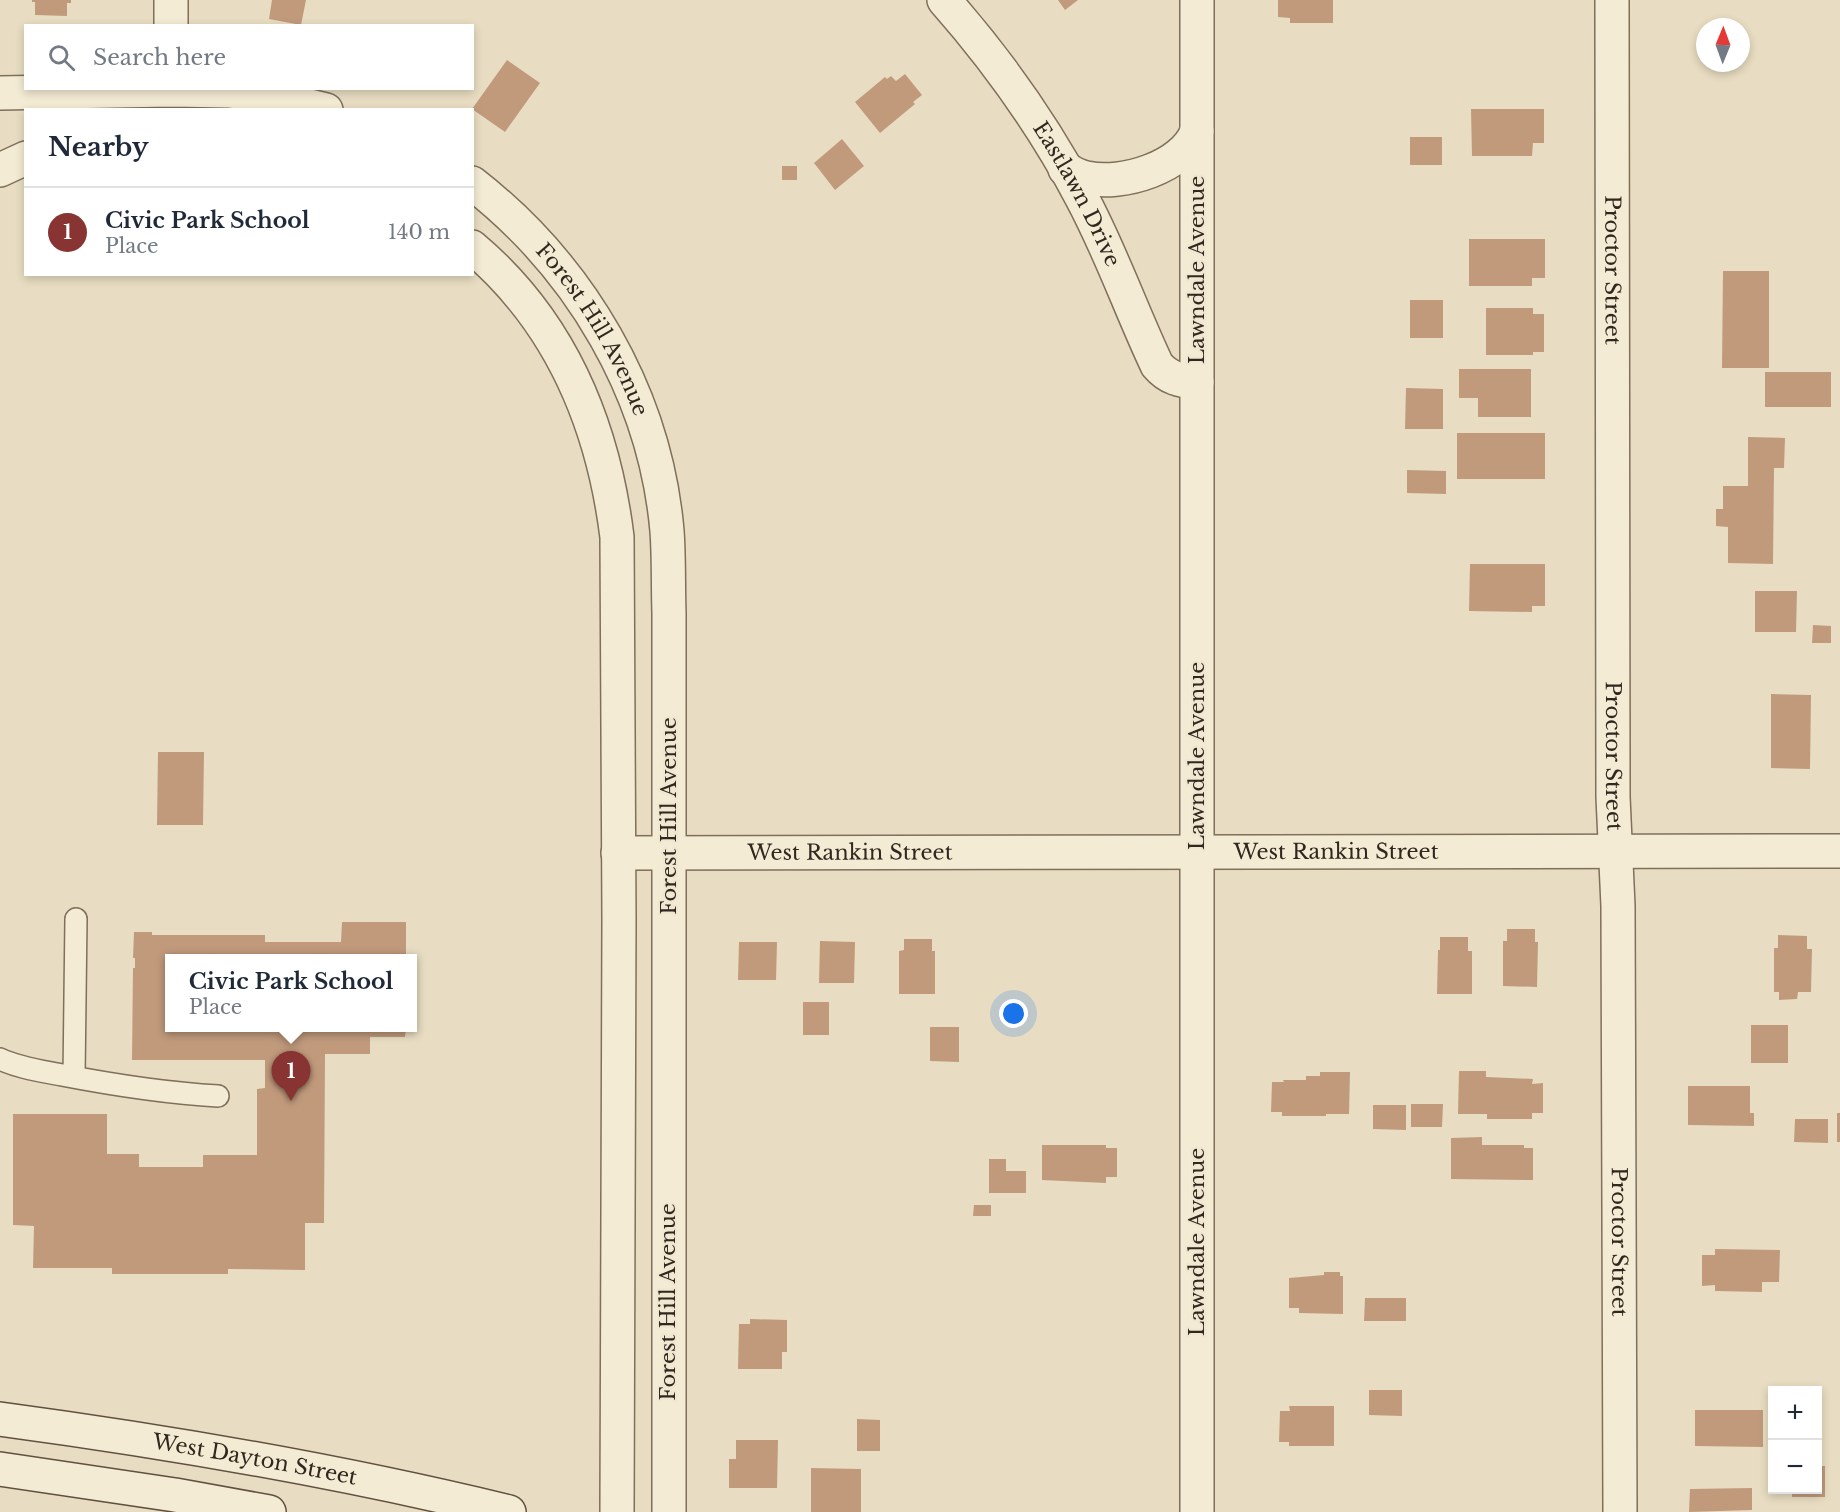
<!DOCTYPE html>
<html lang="en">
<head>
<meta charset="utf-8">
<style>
	:root { --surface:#fff; --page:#f6f6f7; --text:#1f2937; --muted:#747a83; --line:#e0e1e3; --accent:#873433 }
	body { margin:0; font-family:"Libre Baskerville",serif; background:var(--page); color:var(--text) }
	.controls { position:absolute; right:18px; bottom:18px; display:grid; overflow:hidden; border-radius:0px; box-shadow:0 3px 9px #0003 }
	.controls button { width:54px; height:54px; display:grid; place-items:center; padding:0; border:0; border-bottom:2px solid var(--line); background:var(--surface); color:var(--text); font:30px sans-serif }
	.compass { position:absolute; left:1696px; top:18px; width:54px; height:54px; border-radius:50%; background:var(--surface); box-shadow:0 3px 9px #0003; rotate:1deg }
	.you { position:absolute; left:1014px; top:1014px; width:21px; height:21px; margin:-15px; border:4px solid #fff; border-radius:50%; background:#1a73e8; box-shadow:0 0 0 9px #1a73e833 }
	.badge { display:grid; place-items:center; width:39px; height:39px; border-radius:50%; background:var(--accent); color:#fff; font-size:20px; font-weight:700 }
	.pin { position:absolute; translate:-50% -50px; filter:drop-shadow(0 2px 3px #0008) }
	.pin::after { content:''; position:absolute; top:32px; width:21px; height:18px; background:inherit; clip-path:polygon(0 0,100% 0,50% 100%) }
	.popup { position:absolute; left:165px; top:954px; width:252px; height:78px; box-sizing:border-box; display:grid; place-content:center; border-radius:0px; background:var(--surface); filter:drop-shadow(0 2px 4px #0005); font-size:20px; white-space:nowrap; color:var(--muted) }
	.popup b { font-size:22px; color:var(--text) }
	.popup::after { content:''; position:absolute; left:50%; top:100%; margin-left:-12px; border:12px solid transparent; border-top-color:var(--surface) }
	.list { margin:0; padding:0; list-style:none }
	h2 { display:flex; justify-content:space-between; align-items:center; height:78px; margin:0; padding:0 24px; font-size:26px }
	h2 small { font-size:20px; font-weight:400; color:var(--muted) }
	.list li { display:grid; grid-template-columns:39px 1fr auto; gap:18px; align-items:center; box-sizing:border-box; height:90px; padding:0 24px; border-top:2px solid var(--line) }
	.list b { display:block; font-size:22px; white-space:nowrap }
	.list p { margin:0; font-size:20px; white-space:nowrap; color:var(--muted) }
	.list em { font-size:20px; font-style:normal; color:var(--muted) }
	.icon { flex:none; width:33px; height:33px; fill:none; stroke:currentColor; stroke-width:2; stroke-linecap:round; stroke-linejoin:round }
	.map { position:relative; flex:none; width:1840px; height:1512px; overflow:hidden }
	.search { position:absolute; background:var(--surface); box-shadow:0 3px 9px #0003; left:24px; top:24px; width:450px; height:66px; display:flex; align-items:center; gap:15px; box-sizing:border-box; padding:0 21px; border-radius:0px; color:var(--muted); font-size:22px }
	.panel { position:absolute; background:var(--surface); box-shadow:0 3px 9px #0003; left:24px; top:108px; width:450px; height:168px; border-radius:0px }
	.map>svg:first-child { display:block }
	.building { fill:#c19a7c }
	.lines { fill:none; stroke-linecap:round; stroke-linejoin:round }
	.lane-casing { stroke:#7f6f5b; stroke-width:24 }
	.street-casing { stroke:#7f6f5b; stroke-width:36 }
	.secondary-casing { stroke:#61503f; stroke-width:36 }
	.lane { stroke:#f4ebd4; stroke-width:21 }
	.street { stroke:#f4ebd4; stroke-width:33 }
	.secondary { stroke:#f4ebd4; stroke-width:33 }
	.labels { text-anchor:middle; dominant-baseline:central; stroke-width:4.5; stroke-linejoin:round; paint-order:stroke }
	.street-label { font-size:21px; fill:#31271e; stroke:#f0e7d1 }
</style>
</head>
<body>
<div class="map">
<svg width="1840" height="1512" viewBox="0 0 1840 1512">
	<rect width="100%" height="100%" fill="#e8ddc2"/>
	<!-- building -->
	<path class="building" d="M32,0H71V3H67V16L35,15V2H32Z
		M272,0H306L301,25L269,19Z
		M1058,0H1078L1065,10Z
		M1278,0H1333V23H1290V18L1278,17Z
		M507,60L540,83L505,132L472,109Z
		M905,74L922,95L913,102L915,104L880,133L855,102L885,77L887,79L891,76L896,81Z
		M1471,109H1544V143H1533L1532,156H1472Z
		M1410,137H1442V165H1410Z
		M842,139L864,166L835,190L814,163Z
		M782,166H797V180H782Z
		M1469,239H1545V278H1532V286H1469Z
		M1723,271H1769V368H1722Z
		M1410,300H1443V338H1410Z
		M1486,308H1533V314H1544V352H1533V355H1486Z
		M1459,369H1531V417H1478V398H1459Z
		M1765,372H1831V407H1765Z
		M1406,388L1443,389V429H1405Z
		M1457,433H1545V479H1457Z
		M1748,437L1785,438L1784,468H1774L1773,564L1728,563V527L1716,526V509H1723V486H1748Z
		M1407,470L1446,471V494L1407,493Z
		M1470,564H1545V606H1532V612L1469,611Z
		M1755,591H1797L1796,632H1755Z
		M1813,625L1831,626V643H1812Z
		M1771,694L1811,695L1810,769L1771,768Z
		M158,752H204L203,825H157Z
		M342,922H406V958H170V1028H406L405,1037H370V1054H325L324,1223H305V1270L228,1269V1274H112V1268H33L34,1226L13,1225V1114H107V1154H139V1167H203V1155H257V1089L265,1088V1060H132L133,968H135V958H133L134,932H152V935H265V942H341Z
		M1507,929H1535V942H1538L1537,987L1503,986V941H1507Z
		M1778,935L1807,936V949H1812L1811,992H1798L1797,999L1779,1000V992H1774V948H1778Z
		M1440,937H1468V951H1472V994H1437L1438,950H1440Z
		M904,939H932V951H935V994H899V951L904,950Z
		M820,941L855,942L854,983H819Z
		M739,942H777L776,980H738Z
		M803,1002H829V1035H803Z
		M1751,1025H1788V1063H1751Z
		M930,1027H959V1062L930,1061Z
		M1459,1071H1486V1077L1533,1079L1532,1084L1543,1083V1113H1532V1119H1487V1114H1458Z
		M1320,1072H1350L1349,1114H1326V1116H1282V1112H1271L1272,1082H1284L1283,1080H1306V1076H1320Z
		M1688,1086H1750V1113H1754V1126L1688,1125Z
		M1411,1104H1443L1442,1127H1411Z
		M1373,1105H1406V1130L1373,1129Z
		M1837,1113H1840V1142H1837Z
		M1795,1119H1828V1143L1794,1142Z
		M1482,1137V1145H1524V1148H1533V1180L1451,1179V1138Z
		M1042,1145H1106V1148H1117V1177H1106V1183L1042,1180Z
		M989,1159H1006V1171H1026V1193H989Z
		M974,1205H991V1216H973Z
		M1715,1249L1780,1250L1779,1282H1762V1292L1715,1291V1285L1702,1286V1255H1715Z
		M1324,1272H1340V1276H1343V1314L1299,1313V1308H1289V1278L1324,1275Z
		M1365,1298H1406V1321H1364Z
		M750,1319L787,1320V1352H782V1369H738L739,1324H750Z
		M1369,1390H1402V1416L1369,1415Z
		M1289,1406H1334V1446H1289V1442H1279L1280,1411H1290Z
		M1695,1410H1763V1447L1695,1446Z
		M857,1419L880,1420V1451H857Z
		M736,1440H778L777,1488H729V1459H736Z
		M1818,1466H1825V1497H1792V1490H1818Z
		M811,1468L861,1469V1512H811Z
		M1752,1488V1510L1689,1512L1690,1489Z"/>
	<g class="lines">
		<!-- lane casing -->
		<g class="lane-casing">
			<path id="lane" d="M0,1059C19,1068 42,1071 62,1075C114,1085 165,1093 218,1096
				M74,1077L76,919"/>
		</g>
		<!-- street casing -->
		<g class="street-casing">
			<g id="street">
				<path d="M171,0V26"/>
				<path id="s1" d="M944,0C997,60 1045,128 1082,198C1111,252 1131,310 1157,365C1168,378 1180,381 1197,382"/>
				<path id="s2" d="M1612,0L1613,797L1618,906L1620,1512"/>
				<path d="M0,93L171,90L229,91L273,97L326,110"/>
				<path d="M1065,169C1072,172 1079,177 1087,178C1122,186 1184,167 1197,131"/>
				<path d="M0,170L26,158"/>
				<path id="s3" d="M472,183C580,267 655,393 667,531C669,558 668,585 669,613V1512"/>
				<path d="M472,247C561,322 603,424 617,537L619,919L617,1512"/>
				<path id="s4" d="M618,853L1840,851"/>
				<path d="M1197,1512V0"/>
			</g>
		</g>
		<!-- secondary casing -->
		<g class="secondary-casing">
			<g id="secondary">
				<path id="s5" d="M0,1419C171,1442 341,1471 509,1512"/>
				<path d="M0,1469L175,1495L269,1512"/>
			</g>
		</g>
		<!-- lane -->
		<use href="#lane" class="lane"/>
		<!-- street -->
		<use href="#street" class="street"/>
		<!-- secondary -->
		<use href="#secondary" class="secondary"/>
	</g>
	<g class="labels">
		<!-- street labels -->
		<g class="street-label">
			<text stroke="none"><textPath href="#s1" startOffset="236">Eastlawn Drive</textPath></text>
			<text transform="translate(1197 270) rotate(-90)">Lawndale Avenue</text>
			<text stroke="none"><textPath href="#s2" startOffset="270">Proctor Street</textPath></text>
			<text stroke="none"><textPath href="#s3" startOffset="192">Forest Hill Avenue</textPath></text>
			<text transform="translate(1197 756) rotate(-90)">Lawndale Avenue</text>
			<text stroke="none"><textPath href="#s2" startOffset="756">Proctor Street</textPath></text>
			<text transform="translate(669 816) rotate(-90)">Forest Hill Avenue</text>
			<text stroke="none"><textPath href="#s4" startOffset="232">West Rankin Street</textPath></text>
			<text stroke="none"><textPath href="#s4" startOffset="718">West Rankin Street</textPath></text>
			<text transform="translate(1197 1242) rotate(-90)">Lawndale Avenue</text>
			<text stroke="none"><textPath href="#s2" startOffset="1242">Proctor Street</textPath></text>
			<text transform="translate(668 1302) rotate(-90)">Forest Hill Avenue</text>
			<text stroke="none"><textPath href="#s5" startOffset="258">West Dayton Street</textPath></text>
		</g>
	</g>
</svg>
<div class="controls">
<button>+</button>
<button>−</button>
</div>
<svg class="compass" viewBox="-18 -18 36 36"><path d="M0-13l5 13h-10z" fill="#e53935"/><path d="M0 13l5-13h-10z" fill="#747a83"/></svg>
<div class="you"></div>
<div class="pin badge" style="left:291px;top:1101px">1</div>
<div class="popup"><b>Civic Park School</b>Place</div>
<div class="search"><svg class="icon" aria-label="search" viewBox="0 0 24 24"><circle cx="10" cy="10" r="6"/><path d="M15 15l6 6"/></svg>Search here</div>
<section class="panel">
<h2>Nearby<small></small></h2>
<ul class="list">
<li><span class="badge">1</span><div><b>Civic Park School</b><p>Place</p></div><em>140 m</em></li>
</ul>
</section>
</div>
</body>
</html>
